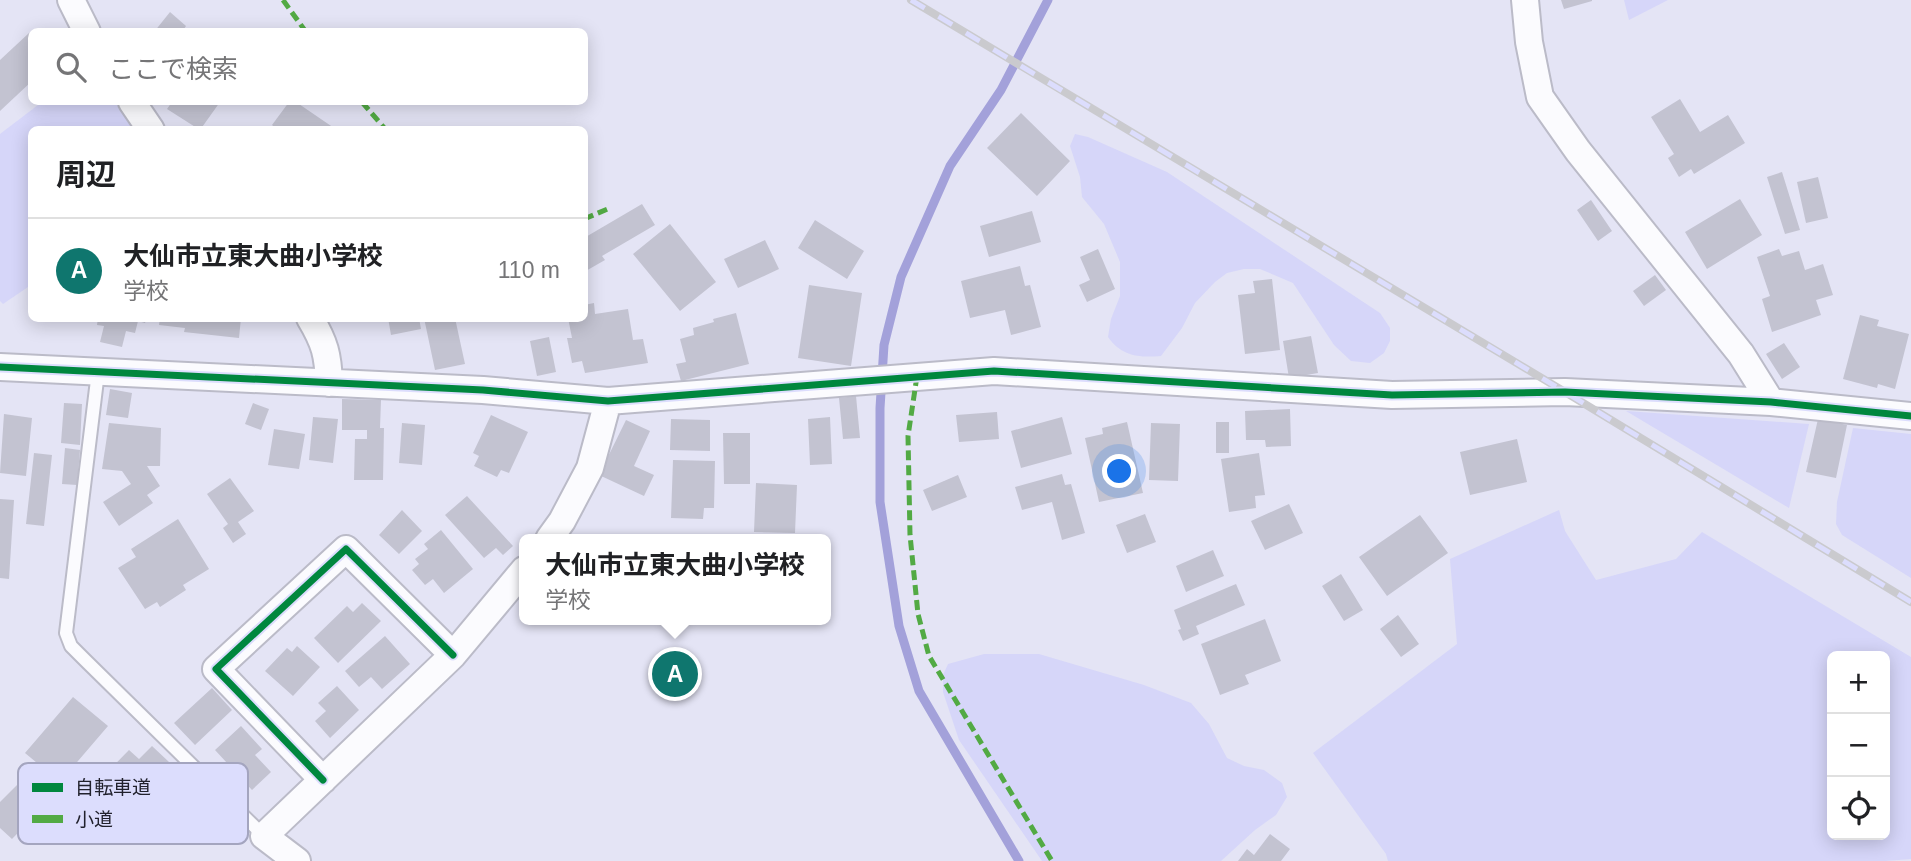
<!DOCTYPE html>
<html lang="ja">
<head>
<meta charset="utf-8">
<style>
	:root { --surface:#fff; --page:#f6f6f6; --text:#202124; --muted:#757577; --line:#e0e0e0; --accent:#0f766e }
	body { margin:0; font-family:Helvetica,"Noto Sans JP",sans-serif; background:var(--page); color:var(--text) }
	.controls { position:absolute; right:21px; bottom:21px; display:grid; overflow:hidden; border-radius:10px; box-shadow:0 4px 18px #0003 }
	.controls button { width:63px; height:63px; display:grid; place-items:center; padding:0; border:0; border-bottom:2px solid var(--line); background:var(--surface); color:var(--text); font:35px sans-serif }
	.you { position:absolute; left:1120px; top:472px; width:24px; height:24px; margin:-18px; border:5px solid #fff; border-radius:50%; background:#1a73e8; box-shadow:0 0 0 10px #1a73e833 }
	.badge { display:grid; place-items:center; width:46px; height:46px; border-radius:50%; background:var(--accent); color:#fff; font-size:23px; font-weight:700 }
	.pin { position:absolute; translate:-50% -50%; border:4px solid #fff; box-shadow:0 2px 7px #0006 }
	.popup { position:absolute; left:519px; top:534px; width:312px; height:91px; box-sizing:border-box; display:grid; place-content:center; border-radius:10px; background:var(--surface); filter:drop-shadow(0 2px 5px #0005); font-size:23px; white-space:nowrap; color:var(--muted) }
	.popup b { font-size:26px; color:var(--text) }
	.popup::after { content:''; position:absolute; left:50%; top:100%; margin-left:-14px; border:14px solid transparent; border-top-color:var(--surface) }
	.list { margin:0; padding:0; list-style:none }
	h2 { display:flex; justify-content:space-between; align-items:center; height:91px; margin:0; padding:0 28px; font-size:30px }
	h2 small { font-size:23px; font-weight:400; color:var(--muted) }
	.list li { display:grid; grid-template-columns:46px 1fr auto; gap:21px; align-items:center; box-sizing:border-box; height:105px; padding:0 28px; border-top:2px solid var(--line) }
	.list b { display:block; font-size:26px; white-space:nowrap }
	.list p { margin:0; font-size:23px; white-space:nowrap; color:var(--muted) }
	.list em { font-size:23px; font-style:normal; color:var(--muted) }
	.icon { flex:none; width:38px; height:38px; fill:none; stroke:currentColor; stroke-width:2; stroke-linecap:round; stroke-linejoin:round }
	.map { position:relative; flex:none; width:1911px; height:861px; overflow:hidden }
	.search { position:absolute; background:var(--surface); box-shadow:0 4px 18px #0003; left:28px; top:28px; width:560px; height:77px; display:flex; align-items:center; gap:18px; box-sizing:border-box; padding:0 24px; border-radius:10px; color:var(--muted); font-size:26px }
	.panel { position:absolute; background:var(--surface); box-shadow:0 4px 18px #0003; left:28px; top:126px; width:560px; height:196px; border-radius:10px }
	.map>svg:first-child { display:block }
	.green { fill:#d6d6f9; fill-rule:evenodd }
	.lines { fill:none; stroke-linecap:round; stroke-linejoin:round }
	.stream { stroke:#a3a1da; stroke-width:9 }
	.building { fill:#c3c3d1 }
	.service-casing { stroke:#bbbbc8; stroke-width:16 }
	.minor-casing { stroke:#bbbbc8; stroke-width:30 }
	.service { stroke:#fbfbfe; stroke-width:12 }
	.minor { stroke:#fbfbfe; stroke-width:26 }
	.rail-casing { stroke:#cacace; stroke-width:8 }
	.rail { stroke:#dcddfd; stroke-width:5; stroke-dasharray:16; stroke-linecap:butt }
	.quiet { stroke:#52aa44; stroke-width:5; stroke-dasharray:10 5; stroke-linecap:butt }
	.cycleway-casing { stroke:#dcddfd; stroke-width:11 }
	.cycleway { stroke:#00873e; stroke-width:7 }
	.key { fill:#dcddfd; stroke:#a4a5bf; stroke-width:2 }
	.key-label { font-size:19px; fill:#21212d }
</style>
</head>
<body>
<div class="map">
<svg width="1911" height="861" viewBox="0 0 1911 861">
	<rect width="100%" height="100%" fill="#e4e4f5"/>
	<!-- green -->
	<path class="green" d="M1624,0H1668L1629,20Z
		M42,102H117L136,129L32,130L31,285L3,304L0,301V134Z
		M1075,134L1088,137L1167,172L1380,313L1390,328V341L1384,353L1370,363L1351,361L1334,345L1293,283L1260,269H1244L1227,273L1215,282L1195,303L1182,328L1161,356C1139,358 1121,356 1108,337L1111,319L1120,296V262L1104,224L1082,197L1080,177L1070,146Z
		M1626,411L1809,424L1789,508Z
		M1853,428L1911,434V578L1842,535L1836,524L1837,502Z
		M1559,510L1565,531L1596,580L1676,559L1702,532L1911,657V859L1885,861H1388L1386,854L1313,753L1457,644L1450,559ZM1885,656V835H1832V656Z
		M984,654H1039L1144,685L1191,703L1209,724L1227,758L1244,766L1264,770L1282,783L1287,797L1276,815L1255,830L1221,861H1042L959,740L943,692V675L948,664Z"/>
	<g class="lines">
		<!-- stream -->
		<path class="stream" d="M1019,861L919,691L899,626L880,502V408L884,345L901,277L950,166L1001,90L1048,0"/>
	</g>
	<!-- building -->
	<path class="building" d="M1561,0H1592V1L1564,9Z
		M170,12L186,26L182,32H154Z
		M29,33L32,36V81L0,111V60Z
		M1680,99L1700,132L1728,115L1745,143L1694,174L1691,169L1679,177L1668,158L1674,154L1651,117Z
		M172,102H220L200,130L167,109Z
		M289,102H296L337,130H278L272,125Z
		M1021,113L1070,161L1037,196L987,148Z
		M1782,172L1800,230L1785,234L1767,177Z
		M1818,177L1828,218L1806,223L1797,182Z
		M1740,199L1762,235L1707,269L1685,232Z
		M1591,200L1612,231L1598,241L1577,210Z
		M642,204L655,225L602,256L605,260L584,272V238Z
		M1032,211L1041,242L989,257L980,226Z
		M815,220L864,251L847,279L798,248Z
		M670,224L716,282L680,311L633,254Z
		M765,240L779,269L738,288L724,259Z
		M1098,249L1115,289L1087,302L1079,285L1090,280L1080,257Z
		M1779,249L1782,256L1799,251L1805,270L1823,264L1833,295L1816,300L1821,315L1772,332L1762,299L1770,296L1757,257Z
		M1020,266L1025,286L1030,285L1041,327L1011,335L1005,310L970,318L961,281Z
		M1655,275L1666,290L1644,306L1633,291Z
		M1272,279L1280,350L1245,354L1238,295L1255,293L1253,281Z
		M809,285L862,293L851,366L798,358Z
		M594,303L595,314L628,309L633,340L643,339L648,363L585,373L582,361L572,363L567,338H572L568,318H584V305Z
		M736,313L749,364L681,381L676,364L686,362L680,339L694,335L693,328L714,322L713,319Z
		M1860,315L1879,320L1877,326L1909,334L1895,389L1878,384L1877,388L1843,379Z
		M98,318H147L145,323L138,321L135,333L126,331L122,347L100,342L104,326L97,325Z
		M160,318H241L239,338L184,332L185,328L159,325Z
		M388,318H419L421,329L391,335Z
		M424,318H455L465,364L435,370Z
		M1311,336L1318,373L1289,378L1283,341Z
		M549,337L556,372L537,376L530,341Z
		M1784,343L1800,367L1782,379L1766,354Z
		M110,389L132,393L128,418L106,415Z
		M856,396L860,438L843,439L839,398Z
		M342,399L381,400L380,428H384L383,480H354L355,439H367V430H342Z
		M64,403L82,404L80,445L61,443Z
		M253,403L269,409L261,430L245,424Z
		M1290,409L1291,446L1266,447L1265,440H1246L1245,411Z
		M997,412L999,439L959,442L956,415Z
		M4,414L32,418L26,476L0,473Z
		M491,415L528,432L509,473L501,470L497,477L474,466L479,456L473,453Z
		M313,417L338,419L333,463L309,460Z
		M830,417L832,464L810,465L808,419Z
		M1062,417L1072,454L1021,468L1011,431Z
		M671,419L710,420V451L670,450Z
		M1818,419L1847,425L1836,478L1806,472Z
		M626,420L650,431L634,466L654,475L644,496L599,475Z
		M1127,422L1143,493L1099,502L1085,438L1103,434L1102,428Z
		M1216,422H1229V453H1216Z
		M109,423L161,428L160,466H147L160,486L147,495L153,503L119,526L103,502L131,484L122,471L102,469Z
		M402,423L425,425L422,465L399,463Z
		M1151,423L1180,424L1178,481L1149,480Z
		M274,429L305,434L299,469L268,465Z
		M723,433H750V484H724Z
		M1517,439L1527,482L1470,495L1460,452Z
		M65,448L80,450L77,485L62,484Z
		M34,453L52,455L44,526L26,524Z
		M1259,453L1265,495L1255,496L1256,508L1229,512L1221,459Z
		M673,460L715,461L714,508H704L703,519L671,518Z
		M1062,474L1065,485L1071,484L1085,533L1062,540L1052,502L1022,510L1015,487Z
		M958,475L967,497L932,511L923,490Z
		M230,478L254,511L238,522L246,534L233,543L223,528L228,524L207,494Z
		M756,483L797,485L795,533L754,532Z
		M467,496L513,546L503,555L496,548L484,558L445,515Z
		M0,499L14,500L9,579L0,578Z
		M1289,504L1303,533L1265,550L1251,521Z
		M402,510L422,531L399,554L379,535Z
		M1145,514L1156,542L1127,553L1116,525Z
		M1420,515L1448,553L1387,596L1359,557Z
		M178,519L209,569L183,585L186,590L160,607L157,602L145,609L118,568L136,557L131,549Z
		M441,530L473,569L444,593L433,579L425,585L412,570L419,564L415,559L428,549L424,544Z
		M1213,550L1224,576L1186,592L1176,566Z
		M1341,574L1363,610L1344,621L1322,586Z
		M1236,584L1245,605L1196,626L1199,634L1183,641L1178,630L1181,629L1174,610Z
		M362,603L381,621L338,663L314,638L347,606L353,612Z
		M1398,615L1419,644L1401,657L1380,629Z
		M1265,619L1281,661L1245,675L1249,684L1220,695L1201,644Z
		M385,636L410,664L382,689L371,677L359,687L345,671Z
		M297,646L320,667L293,696L265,671L287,648L292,652Z
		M337,686L359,710L330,738L315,721L326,711L318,703Z
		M212,688L232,710L195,745L174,723Z
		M73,697L108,726L60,782L25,753Z
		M241,726L262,749L255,755L271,772L252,790L215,750Z
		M152,746L169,762L147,784L141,778L127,792L132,796L110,819L104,812L99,818L80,800L129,750L139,759Z
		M25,777L49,801L12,839L0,828V802Z
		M1270,834L1290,849L1281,861H1238L1247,849L1254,855Z"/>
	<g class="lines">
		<!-- service casing -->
		<g class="service-casing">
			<path id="service" d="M98,372L66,633L71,646L85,660L264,836"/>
		</g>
		<!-- minor casing -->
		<g class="minor-casing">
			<path id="minor" d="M71,0L87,32
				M1525,0L1529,42L1540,97L1578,151L1741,354L1771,402
				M132,102L151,130
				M310,318C325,343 328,355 329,383
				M0,367L483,390L608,401L994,371L1392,395L1565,392L1771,402L1911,416
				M549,539L562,521L590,468L608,401
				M323,780L216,669L346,549L453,655
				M297,861L264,836L453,655L524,570"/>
		</g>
		<!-- service -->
		<use href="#service" class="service"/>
		<!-- minor -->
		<use href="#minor" class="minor"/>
		<!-- rail casing -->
		<g class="rail-casing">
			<path id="rail" d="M911,0L1565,392L1911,602"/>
		</g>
		<!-- rail -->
		<use href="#rail" class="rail"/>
		<!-- quiet -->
		<path class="quiet" d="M283,0L306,32
			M362,102L386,130
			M584,219L610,208
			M917,376L908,436L910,535L918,614L929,656L1052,861"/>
		<!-- cycleway casing -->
		<g class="cycleway-casing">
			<path id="cycleway" d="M0,367L483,390L608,401L994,371L1392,395L1565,392L1771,402L1911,416
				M323,780L216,669L346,549L453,655"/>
		</g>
		<!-- cycleway -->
		<use href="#cycleway" class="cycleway"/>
	</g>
	<!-- legend -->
	<rect x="18" y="763" width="230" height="81" rx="10" class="key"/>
	<rect x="32" y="783" width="31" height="9" fill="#00873e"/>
	<rect x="32" y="815" width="31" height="8" fill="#52aa44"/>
	<g class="key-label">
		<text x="75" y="794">自転車道</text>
		<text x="75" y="826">小道</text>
	</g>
</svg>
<div class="controls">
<button>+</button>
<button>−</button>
<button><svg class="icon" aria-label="locate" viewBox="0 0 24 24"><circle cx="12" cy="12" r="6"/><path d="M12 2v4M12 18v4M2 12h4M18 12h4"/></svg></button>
</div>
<div class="you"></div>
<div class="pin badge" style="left:675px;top:674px">A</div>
<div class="popup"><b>大仙市立東大曲小学校</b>学校</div>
<div class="search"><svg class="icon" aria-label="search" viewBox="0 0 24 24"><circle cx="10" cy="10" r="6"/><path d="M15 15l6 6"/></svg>ここで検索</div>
<section class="panel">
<h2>周辺<small></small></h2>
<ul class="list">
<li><span class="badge">A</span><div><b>大仙市立東大曲小学校</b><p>学校</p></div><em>110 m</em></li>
</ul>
</section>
</div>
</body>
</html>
